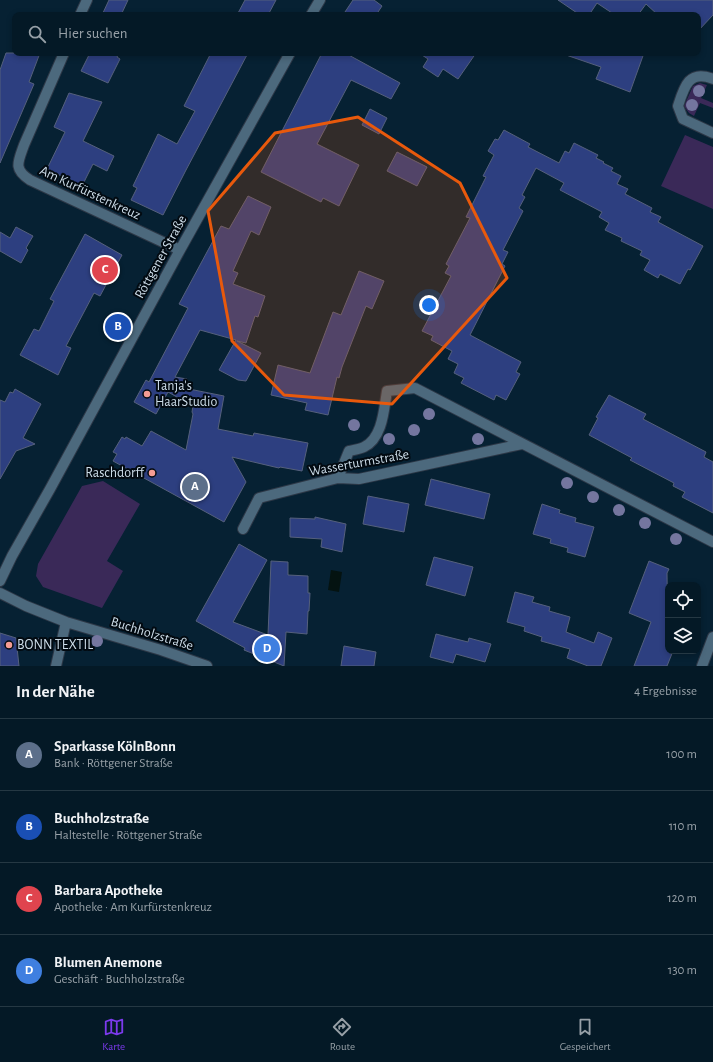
<!DOCTYPE html>
<html lang="de">
<head>
<meta charset="utf-8">
<style>
	:root { --surface:#041926; --page:#0d222e; --text:#f1f3f6; --muted:#97a0a7; --line:#253843; --accent:#7c3aed }
	body { margin:0; font-family:"Alegreya Sans",sans-serif; background:var(--page); color:var(--text) }
	.controls { position:absolute; right:12px; bottom:12px; display:grid; overflow:hidden; border-radius:8px; box-shadow:0 2px 6px #0003 }
	.controls button { width:36px; height:36px; display:grid; place-items:center; padding:0; border:0; border-bottom:1px solid var(--line); background:var(--surface); color:var(--text); font:20px sans-serif }
	.you { position:absolute; left:429px; top:305px; width:14px; height:14px; margin:-10px; border:3px solid #fff; border-radius:50%; background:#1a73e8; box-shadow:0 0 0 6px #1a73e833 }
	.badge { display:grid; place-items:center; width:26px; height:26px; border-radius:50%; background:var(--accent); color:#fff; font-size:13px; font-weight:700 }
	.pin { position:absolute; translate:-50% -50%; border:2px solid #fff; box-shadow:0 1px 4px #0006 }
	.list { margin:0; padding:0; list-style:none }
	h2 { display:flex; justify-content:space-between; align-items:center; height:52px; margin:0; padding:0 16px; font-size:17px }
	h2 small { font-size:13px; font-weight:400; color:var(--muted) }
	.list li { display:grid; grid-template-columns:26px 1fr auto; gap:12px; align-items:center; box-sizing:border-box; height:72px; padding:0 16px; border-top:1px solid var(--line) }
	.list b { display:block; font-size:15px; white-space:nowrap }
	.list p { margin:0; font-size:13px; white-space:nowrap; color:var(--muted) }
	.list em { font-size:13px; font-style:normal; color:var(--muted) }
	.icon { flex:none; width:22px; height:22px; fill:none; stroke:currentColor; stroke-width:2; stroke-linecap:round; stroke-linejoin:round }
	.map { position:relative; flex:none; width:713px; height:666px; overflow:hidden }
	.search { position:absolute; background:var(--surface); box-shadow:0 2px 6px #0003; left:12px; right:12px; top:12px; height:44px; display:flex; align-items:center; gap:10px; box-sizing:border-box; padding:0 14px; border-radius:8px; color:var(--muted); font-size:15px }
	.sheet { height:340px; background:var(--surface) }
	nav { display:flex; justify-content:space-around; align-items:center; box-sizing:border-box; height:56px; border-top:1px solid var(--line); background:var(--surface); font-size:11px; color:var(--muted) }
	nav a { display:grid; justify-items:center; gap:2px }
	nav .on { color:var(--accent) }
	.map>svg:first-child { display:block }
	.green { fill:#3a2958 }
	.water { fill:#041311 }
	.building { fill:#2d3f80; stroke:#55607c }
	.lines { fill:none; stroke-linecap:round; stroke-linejoin:round }
	.minor-casing { stroke:#2d3847; stroke-width:12 }
	.minor { stroke:#4c697d; stroke-width:10 }
	.tree { fill:#74769f }
	.marked { fill:#e8590c; fill-opacity:0.2; stroke:#e8590c; stroke-width:3; stroke-linejoin:round }
	.poi-dot { fill:#f59c94; stroke:#020a11; stroke-width:1.5 }
	.labels { text-anchor:middle; dominant-baseline:central; stroke-width:4; stroke-linejoin:round; paint-order:stroke }
	.street-label { font-size:14px; fill:#ccdce8; stroke:#020a11 }
	.poi-label { font-size:14px; fill:#ccdce8; stroke:#020a11; text-anchor:start }
</style>
</head>
<body>
<div class="map">
<svg width="713" height="666" viewBox="0 0 713 666">
	<rect width="100%" height="100%" fill="#062133"/>
	<!-- green -->
	<path class="green" d="M700,83L707,85L701,98L713,103V108L700,103L694,116L689,113L684,106L693,86Z
		M685,135L713,147V209L661,186Z
		M103,481L140,504L107,561L123,571L102,608L43,587L36,576L38,564L82,486Z"/>
	<!-- water -->
	<path class="water" d="M331,570L342,572L339,592L328,590Z"/>
	<!-- building -->
	<path class="building" d="M109,0H128L121,15H102Z
		M245,0H276L268,15H237Z
		M353,0H374L382,6L376,15H343Z
		M558,0H713V15L698,31V15H658L646,4L638,15H615L597,3L589,15H580Z
		M6,53H40L29,82L34,84L0,163V70Z
		M90,53H119L117,57L120,59L108,83L81,71Z
		M211,53H248L186,170L163,215L131,200L137,188L133,186L158,134L177,144L195,111L184,106Z
		M322,53H345L400,83L391,99L351,80L317,144L359,165L339,206L323,198L321,202L261,172Z
		M419,53H476L458,79L443,69L438,77L423,67L428,59Z
		M567,53H644L630,92L596,79L601,67L566,55Z
		M69,93L102,102L83,141L114,156L107,171L93,164L82,186L47,169L65,132L54,127Z
		M370,109L387,118L379,134L362,125Z
		M504,130L530,144L528,147L559,163L565,151L569,153L574,143L598,155L596,158L604,162L603,163L613,168L611,171L621,176L617,184L628,189L625,194L652,208L650,212L661,217L658,222L703,246L690,270L688,269L680,284L660,274L658,278L644,270L650,260L640,255L642,251L621,241L622,238L605,230L609,223L599,217L602,212L560,190L564,183L536,168L522,195L525,197L519,208L523,211L503,250L508,252L502,264L505,266L470,335L521,362L516,372L520,374L506,400L496,395L494,400L461,383L464,378L454,373L458,364L448,359L452,351L431,340L433,336L422,331L451,276L445,273L449,266L446,264L470,218L466,217L486,177L483,176L494,155L488,151L495,139L498,140Z
		M397,152L427,167L417,186L387,171Z
		M248,196L271,207L259,235L251,231L233,271L238,273L233,284L265,296L258,317L255,316L246,343L237,341L261,353L246,381L238,380L219,370L236,340L200,330L175,377L187,379L184,388L224,396L218,429L253,436L254,433L308,443L302,471L280,467L279,468L232,457L246,482L224,522L113,461L117,454L113,452L122,437L125,439L126,437L142,446L151,431L186,450L193,414L192,412L193,406L168,392L156,414L134,402L146,380L149,382L188,308L179,304L221,226L229,229Z
		M16,227L33,236L26,248L28,250L21,263L0,251V232L10,238Z
		M85,234L122,255L100,296L94,293L66,346L71,348L58,375L20,355L34,329L39,331L54,301L50,299Z
		M359,271L384,281L372,309L366,306L342,367L339,378L337,377L328,415L305,410L307,403L271,395L278,365L310,373L333,312L341,315Z
		M15,389L41,404L23,438L35,444L16,451L0,479V400L5,402L10,392L13,393Z
		M609,395L646,414L643,419L706,452L704,457L713,462V513L682,497L685,492L673,486L674,483L630,460L632,458L589,435L598,418L596,417Z
		M431,479L490,494L484,519L425,505Z
		M368,496L409,504L404,532L363,524Z
		M542,504L560,510L559,513L576,518L575,522L594,527L585,557L567,552L568,548L550,543L551,539L533,534Z
		M315,517L346,524L342,552L321,547L322,539L290,537V518L315,519Z
		M239,544L267,560L233,622L268,635L271,561L288,562V575L308,576V593H310L309,611H308L307,634L286,632L284,666L244,650L245,648L196,621Z
		M434,557L473,567L465,596L426,585Z
		M649,561L669,569L667,573L668,651H673L667,666H634L651,622L629,613Z
		M515,592L534,597L532,602L550,607L549,611L570,617L566,632L594,643L598,632L612,638L601,666H588L567,658L570,649L541,641L542,637L524,631L525,627L507,622Z
		M0,633L16,638L19,666H0Z
		M436,634L468,642L469,638L491,644L485,662L456,654L453,663L430,657Z
		M344,646L376,652L374,666H341Z"/>
	<g class="lines">
		<!-- minor casing -->
		<g class="minor-casing">
			<path id="minor" d="M80,15L87,0
				M311,15L320,0
				M64,53L24,145C18,162 13,169 30,180L180,250
				M713,79C689,69 684,87 678,106L683,119L713,133
				M338,478L349,451C354,450 360,449 364,447C383,438 384,408 387,391L415,388L713,542
				M243,529L259,498L338,478L359,479L522,444
				M0,581L12,556L50,489L180,250L290,53
				M0,593L26,606L66,622L161,650L207,666
				M56,666L66,622
				M702,666L713,637"/>
		</g>
		<!-- minor -->
		<use href="#minor" class="minor"/>
	</g>
	<!-- trees -->
	<g class="tree">
		<circle cx="699" cy="91" r="6"/>
		<circle cx="692" cy="105" r="6"/>
		<circle cx="429" cy="414" r="6"/>
		<circle cx="354" cy="425" r="6"/>
		<circle cx="414" cy="430" r="6"/>
		<circle cx="389" cy="439" r="6"/>
		<circle cx="478" cy="439" r="6"/>
		<circle cx="567" cy="483" r="6"/>
		<circle cx="593" cy="497" r="6"/>
		<circle cx="619" cy="510" r="6"/>
		<circle cx="645" cy="523" r="6"/>
		<circle cx="676" cy="539" r="6"/>
		<circle cx="97" cy="641" r="6"/>
		<circle cx="40" cy="644" r="6"/>
	</g>
	<!-- marked area -->
	<path class="marked" d="M358,117L460,183L507,278L392,404L284,395L232,341L208,211L275,133Z"/>
	<!-- markers -->
	<g class="poi-dot">
		<circle cx="147" cy="394" r="4"/>
		<circle cx="152" cy="473" r="4"/>
		<circle cx="9" cy="645" r="4"/>
	</g>
	<g class="labels">
		<!-- street labels -->
		<g class="street-label">
			<text transform="translate(90 193) rotate(25)">Am Kurfürstenkreuz</text>
			<text transform="translate(161 257) rotate(-61)">Röttgener Straße</text>
			<text transform="translate(359 463) rotate(-10)">Wasserturmstraße</text>
			<text transform="translate(152 634) rotate(17)">Buchholzstraße</text>
		</g>
		<!-- poi labels -->
		<g class="poi-label">
			<text x="155" y="386">Tanja's<tspan x="155" dy="16">HaarStudio</tspan></text>
			<text x="144" y="473" text-anchor="end">Raschdorff</text>
			<text x="17" y="645">BONN TEXTIL</text>
		</g>
	</g>
</svg>
<div class="controls">
<button><svg class="icon" aria-label="locate" viewBox="0 0 24 24"><circle cx="12" cy="12" r="6"/><path d="M12 2v4M12 18v4M2 12h4M18 12h4"/></svg></button>
<button><svg class="icon" aria-label="layers" viewBox="0 0 24 24"><path d="M12 4l9 5-9 5-9-5zM3 14l9 5 9-5"/></svg></button>
</div>
<div class="you"></div>
<div class="pin badge" style="left:195px;top:487px;background:#5c6f8a">A</div>
<div class="pin badge" style="left:118px;top:327px;background:#1a4fb4">B</div>
<div class="pin badge" style="left:105px;top:270px;background:#e0444e">C</div>
<div class="pin badge" style="left:267px;top:649px;background:#3f7fe0">D</div>
<div class="search"><svg class="icon" aria-label="search" viewBox="0 0 24 24"><circle cx="10" cy="10" r="6"/><path d="M15 15l6 6"/></svg>Hier suchen</div>
</div>
<section class="sheet">
<h2>In der Nähe<small>4 Ergebnisse</small></h2>
<ul class="list">
<li><span class="badge" style="background:#5c6f8a">A</span><div><b>Sparkasse KölnBonn</b><p>Bank · Röttgener Straße</p></div><em>100 m</em></li>
<li><span class="badge" style="background:#1a4fb4">B</span><div><b>Buchholzstraße</b><p>Haltestelle · Röttgener Straße</p></div><em>110 m</em></li>
<li><span class="badge" style="background:#e0444e">C</span><div><b>Barbara Apotheke</b><p>Apotheke · Am Kurfürstenkreuz</p></div><em>120 m</em></li>
<li><span class="badge" style="background:#3f7fe0">D</span><div><b>Blumen Anemone</b><p>Geschäft · Buchholzstraße</p></div><em>130 m</em></li>
</ul>
</section>
<nav>
<a class="on"><svg class="icon" aria-label="map" viewBox="0 0 24 24"><path d="M3 6l6-2 6 2 6-2v14l-6 2-6-2-6 2zM9 4v14M15 6v14"/></svg>Karte</a>
<a><svg class="icon" aria-label="directions" viewBox="0 0 24 24"><path d="M12 3l9 9-9 9-9-9zM9 14v-3h6M13 9l2 2-2 2"/></svg>Route</a>
<a><svg class="icon" aria-label="saved" viewBox="0 0 24 24"><path d="M7 4h10v16l-5-4-5 4z"/></svg>Gespeichert</a>
</nav>
</body>
</html>
